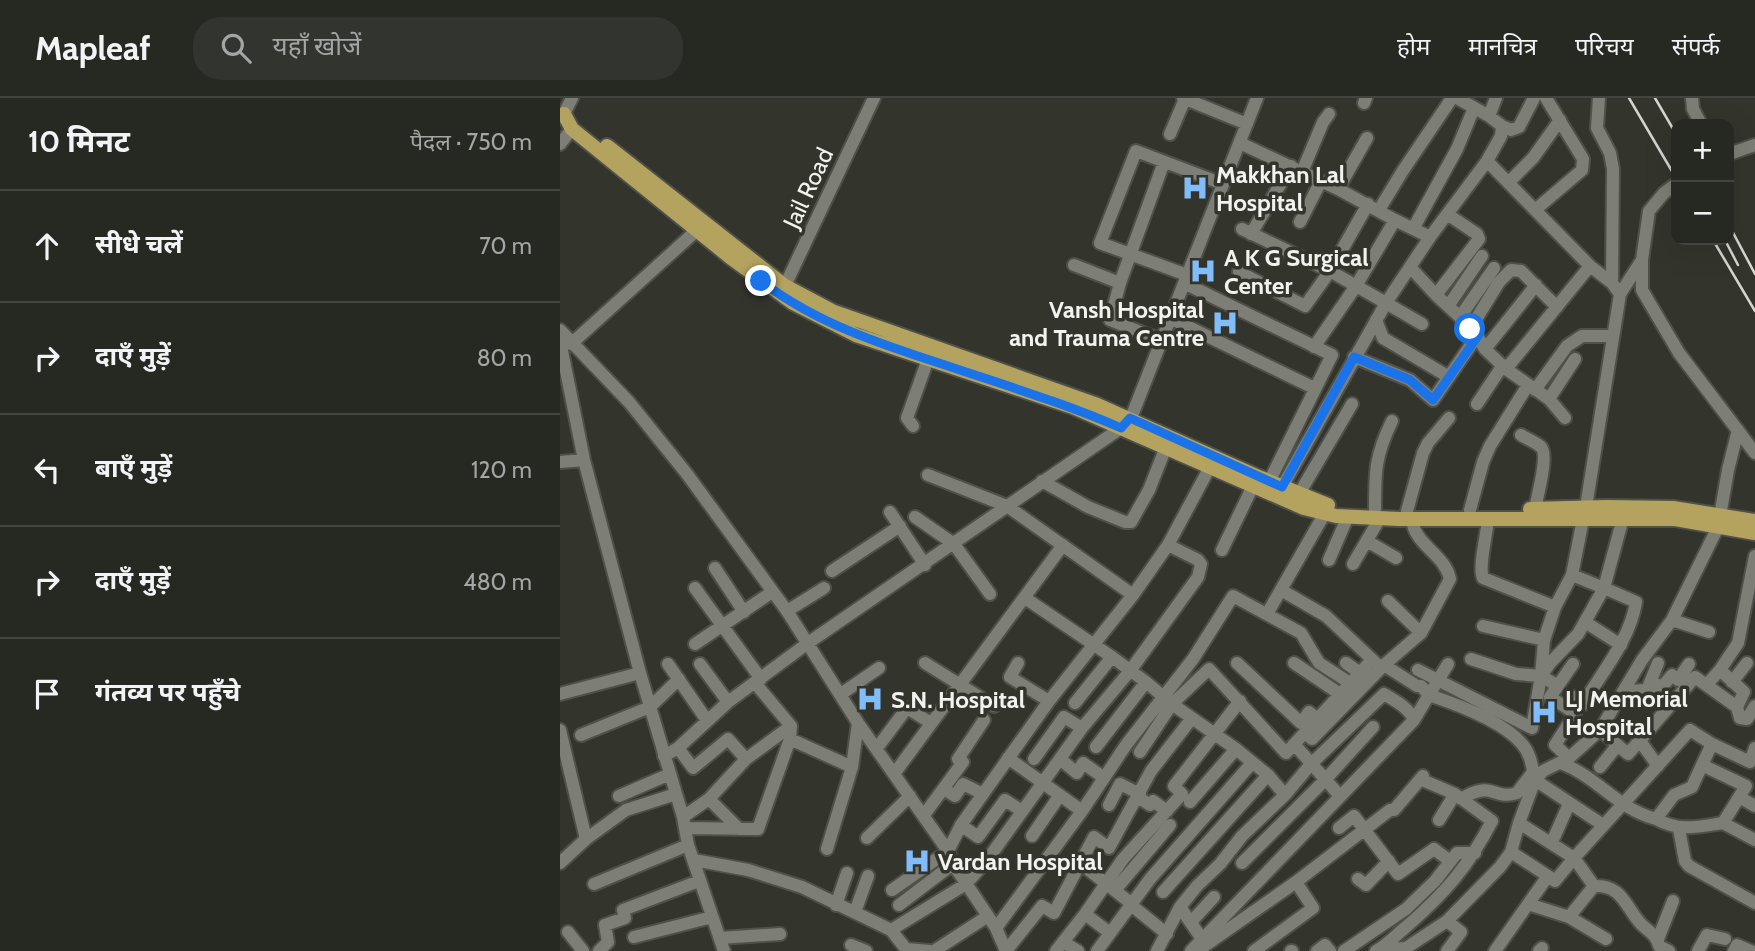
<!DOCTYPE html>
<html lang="hi">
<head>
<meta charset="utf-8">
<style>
	:root { --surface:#262822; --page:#32342f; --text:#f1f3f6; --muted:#a4a6a5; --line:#424440 }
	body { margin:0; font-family:Cabin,"Noto Sans Devanagari",sans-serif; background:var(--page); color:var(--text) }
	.controls { position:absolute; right:21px; top:21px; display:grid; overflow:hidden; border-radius:14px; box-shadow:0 7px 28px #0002 }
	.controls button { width:63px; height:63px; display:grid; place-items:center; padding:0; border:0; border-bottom:2px solid var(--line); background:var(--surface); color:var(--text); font:35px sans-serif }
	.stop { position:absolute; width:21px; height:21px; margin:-16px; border:5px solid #1a73e8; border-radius:50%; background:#fff }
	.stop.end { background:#1a73e8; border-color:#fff; box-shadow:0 2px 7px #0008 }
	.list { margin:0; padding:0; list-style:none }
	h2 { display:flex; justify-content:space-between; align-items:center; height:91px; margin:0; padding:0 28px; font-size:30px }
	h2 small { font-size:23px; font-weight:400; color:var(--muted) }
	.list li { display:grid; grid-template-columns:46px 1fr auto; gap:21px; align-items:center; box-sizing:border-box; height:112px; padding:0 28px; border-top:2px solid var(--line) }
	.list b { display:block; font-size:26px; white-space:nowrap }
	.list em { font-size:23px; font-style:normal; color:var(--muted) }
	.icon { flex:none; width:38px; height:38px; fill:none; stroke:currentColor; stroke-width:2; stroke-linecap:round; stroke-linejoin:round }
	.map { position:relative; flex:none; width:1195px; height:853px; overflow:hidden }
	header { display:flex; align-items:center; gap:42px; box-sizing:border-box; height:98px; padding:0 35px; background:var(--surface); border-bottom:2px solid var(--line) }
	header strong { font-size:33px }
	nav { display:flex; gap:38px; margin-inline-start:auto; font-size:24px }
	.search { width:490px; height:63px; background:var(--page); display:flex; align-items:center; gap:18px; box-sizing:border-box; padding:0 24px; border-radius:28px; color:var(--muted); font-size:26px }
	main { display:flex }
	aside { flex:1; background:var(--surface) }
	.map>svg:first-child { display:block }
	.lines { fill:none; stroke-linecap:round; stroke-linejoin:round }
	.minor-casing { stroke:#4f5049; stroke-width:16 }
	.major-casing { stroke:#4f5049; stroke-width:18 }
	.minor { stroke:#7d7f76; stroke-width:12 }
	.major { stroke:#b4a25f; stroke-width:14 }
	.rail { stroke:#d4d5d0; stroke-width:2.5 }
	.route { stroke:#1a73e8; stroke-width:9 }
	.labels { text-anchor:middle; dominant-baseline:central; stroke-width:7; stroke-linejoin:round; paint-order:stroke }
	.poi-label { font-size:24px; font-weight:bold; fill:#f2f3ee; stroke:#33352d; text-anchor:start }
	.street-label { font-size:24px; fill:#f2f3ee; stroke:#33352d }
</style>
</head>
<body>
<header>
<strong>Mapleaf</strong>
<div class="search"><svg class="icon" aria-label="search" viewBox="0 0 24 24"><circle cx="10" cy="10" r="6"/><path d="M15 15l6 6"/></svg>यहाँ खोजें</div>
<nav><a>होम</a><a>मानचित्र</a><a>परिचय</a><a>संपर्क</a></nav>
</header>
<main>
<aside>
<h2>10 मिनट<small>पैदल · 750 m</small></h2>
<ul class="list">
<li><svg class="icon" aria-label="ahead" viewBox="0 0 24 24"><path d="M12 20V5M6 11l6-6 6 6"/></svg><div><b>सीधे चलें</b></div><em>70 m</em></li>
<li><svg class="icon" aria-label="right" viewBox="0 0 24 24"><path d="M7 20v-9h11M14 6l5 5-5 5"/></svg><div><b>दाएँ मुड़ें</b></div><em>80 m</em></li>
<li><svg class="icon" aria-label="left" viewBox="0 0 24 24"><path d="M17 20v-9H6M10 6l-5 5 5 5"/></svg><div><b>बाएँ मुड़ें</b></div><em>120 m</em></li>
<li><svg class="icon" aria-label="right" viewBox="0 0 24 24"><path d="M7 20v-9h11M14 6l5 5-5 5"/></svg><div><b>दाएँ मुड़ें</b></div><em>480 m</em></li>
<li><svg class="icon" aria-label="arrive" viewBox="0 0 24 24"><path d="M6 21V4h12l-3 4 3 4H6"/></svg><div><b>गंतव्य पर पहुँचे</b></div></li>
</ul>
</aside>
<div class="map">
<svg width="1195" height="853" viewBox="0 0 1195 853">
	<rect width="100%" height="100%" fill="#33352d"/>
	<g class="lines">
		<!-- minor casing -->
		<g class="minor-casing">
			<path id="minor" d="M623,0L687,26
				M897,0L929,18L936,0
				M1039,0L1037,30L1050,55L1053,71L1052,185
				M1132,0L1133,11L1141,26
				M804,5L806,0
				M4,16L12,0
				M942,28L951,32L959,29L974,0
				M610,36L625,1
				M680,45L778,91L835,122L870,139
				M0,46L12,31
				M1169,56L1195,47
				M927,63L1030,168L1052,185L1060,196L1026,409
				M742,74L763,24L769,16
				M949,84L973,60L1000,22
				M1116,86L1104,95L1089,113L1082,162V192L1119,255L1195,355
				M778,91L807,40
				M819,112L842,74L892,0
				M975,112L1022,72L1023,61L986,0
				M740,124L761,83
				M682,131L770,173L826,205L722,389
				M853,131L897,51L914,10
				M691,136L731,68
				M514,167L560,185L550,222L601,242
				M850,169L876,197L900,219L917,238L925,251L946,271L1030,168
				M679,174L745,208L770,173L808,106
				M627,177L540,145L576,53L663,86
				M560,185L604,64
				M624,185L772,257L709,384
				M222,194L314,0
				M1060,196L1082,162
				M876,197L919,141L917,136L887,116
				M889,207L922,158
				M900,219L934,170
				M610,220L754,290
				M816,222L823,240L889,279
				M862,226L826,205L870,139L927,63L941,38L942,28L929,18
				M910,231L939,184L951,172L961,173L997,209
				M0,232L69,304L127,376L227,513L298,625L388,753L393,766L436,830L446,853L482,808L494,815L534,739L549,750L591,673L632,620
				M0,243L24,362L80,575L123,719L128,747L164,853
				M11,246L136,133
				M754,249L796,188L835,122
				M925,251L976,187
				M794,259L850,282L873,302L917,238
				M946,271L989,301L1005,320
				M975,292L1007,248L1022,238H1053
				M989,301L1015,261
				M917,306L943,267
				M353,328L347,320L368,261
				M961,337C967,341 976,344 981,349C989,357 977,399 975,411
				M0,364L24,362
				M368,377L447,408L573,497
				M482,383L528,409L565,424H571L589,392L606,349
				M739,396L792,306
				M815,412C815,373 815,358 832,323
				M910,412L923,364L930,348L968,287
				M847,413L863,355L868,345L889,320
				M330,414L365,467
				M1160,418L1168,372L1178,332
				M355,419L394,446L430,496
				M928,421C927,436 918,469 923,480L995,509
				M807,443L836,460
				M662,452L693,388
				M769,462L788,418
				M793,466L820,420
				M155,470L184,514
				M272,473L340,428
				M135,490L201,581
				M721,492L766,518L817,566
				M465,500L552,559
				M828,503L861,535
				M227,513L264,490
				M707,516L765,415
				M1112,522L1149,534
				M1025,524L1061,547
				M923,528L984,542
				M135,546L212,494
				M911,561L956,576L981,578
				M365,565L434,608
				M458,565L450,579L489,603
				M677,565L741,625L749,614L757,621
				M734,565L780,596
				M786,565L800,575
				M108,566L146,621
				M140,566L168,604
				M824,567L857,588H861L869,597L888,566
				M858,572L972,630L981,578L984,542L995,509L1012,477L1023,421
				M1160,572L1178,545L1195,458
				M1151,582L1160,572L1184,594L1177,609
				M1172,584L1187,565
				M998,588L981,578L990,565L1018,536L1044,490L1012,477
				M1087,592L1093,590L1096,586L1102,589L1112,577L1118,582L1129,566
				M1065,593L1087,592L1098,565
				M0,596L80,575
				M281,596L319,570
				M515,605L552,559L586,584L612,606L676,651L708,677L725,697
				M1007,610L990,599L1013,566
				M0,632L26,741
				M1040,632L1068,656L1135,579L1177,609L1180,620L1187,621L1195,608
				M745,635L752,641L824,567L861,535L890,481C885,456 854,447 852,421
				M21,637L90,609L119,581
				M230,641L292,669
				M1080,643L1098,668
				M734,646L780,698
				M1152,646L1190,664L1195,650
				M536,649L586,584
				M118,650L133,670L168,641L186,661
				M317,650L347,610L371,625
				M580,654L612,606L649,571L726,655L809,565
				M104,658L118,650L168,604L248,545L561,330L571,320L697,0
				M448,660L522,713
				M1009,660L995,647L1015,616L1007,610L1014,599L1023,606C1042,574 1070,542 1076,504L1044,490L1063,420
				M474,661L504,619L522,630
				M500,661L517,675L523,665L543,679
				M1001,665C1039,680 1056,710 1096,721L1114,697L1132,689L1142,667
				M1040,669L1057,648
				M334,676L503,447
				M860,681L895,696
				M384,691L395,698L403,686L423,696
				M59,698L110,676
				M578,699L590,707L593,703L607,713
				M1179,699L1195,708
				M149,701L179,731
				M901,701C933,681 933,703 957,695L973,674
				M630,704L676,651
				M549,707L560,686L580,696
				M364,717L403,664L398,661L424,622
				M123,719L149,701L186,661L231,628L195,585
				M1096,721C1120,734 1137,729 1163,725
				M401,727L418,739L445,702L462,713
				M125,730L198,731L230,641L231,628
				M779,730L794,718L838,776L874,751L890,763
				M1119,731L1125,763L1129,768L1195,805
				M472,738L500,697
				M307,740L350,698
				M992,744L1009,706
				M267,751L292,669L298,625
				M951,754L988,778
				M134,762L188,772L242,789L331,832L346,851L370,853
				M0,765L26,741L66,712L116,696
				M520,765L572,806
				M682,765L765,682L813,629
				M798,781L806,787L829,763
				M34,786L128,747
				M1034,788L1014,760L1130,632L1152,646L1142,667L1186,688L1163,725L1195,742
				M332,792L388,753L401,727L489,603L573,497L608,447L650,369
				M555,792L610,727
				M603,794L708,677
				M968,806L1009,819L1034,788C1062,786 1066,810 1081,826C1088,833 1097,837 1099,848L1109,853
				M276,807L287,775
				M339,807L393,766
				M571,807L607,836
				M620,809L642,841
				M295,814L308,778
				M525,816L550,835
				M1009,819L1046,841
				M631,824L654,799
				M436,830L522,713L566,647L633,561L673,498L741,535L759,565L790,585
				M331,832L406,786L428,761L522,630L570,573L638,479L641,466L638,462L608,447
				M8,834L23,853
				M74,839L152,819
				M160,840L220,836
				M1098,841L1113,803
				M503,844L518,853
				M291,847L306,853
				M643,849L736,784L830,712H834L863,678
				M821,851L846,850L887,823L940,769L951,754L959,725
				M39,853L48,844L45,827L65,820L63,812L139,783
				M374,853L428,818
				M496,853L525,816L563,761L622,696L614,688L680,603
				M537,853L590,781L692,665
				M597,853L620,809L637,788L660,766L682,738L725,697L751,666L824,596C836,603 849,610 854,622
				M631,853L854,622L869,597C896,606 944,624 962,646C971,656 972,669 975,682L1043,727
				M694,853L753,810L736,784
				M731,853H732
				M757,853L765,847L770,853
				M784,853L846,811L875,783L897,755H915
				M816,853C827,847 836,837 846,829C885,795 908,769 932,723L895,696L879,722
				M887,853L901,834L887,823
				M935,853L988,778L995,783L1014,760L959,725L975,682L983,673L1009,660L1040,632L1082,562L1112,522L1158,429
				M979,853L982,850
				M1138,853L1147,837L1165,841
				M1174,853L1177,847L1191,853"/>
		</g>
		<!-- major casing -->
		<g class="major-casing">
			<path id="major" d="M4,16L12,31L170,159L233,205L296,237L513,309L744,410L776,418L839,421H1115L1195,435
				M47,48L225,188L272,213L535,306L694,377L768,407
				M970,411L1047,409L1113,410L1195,423"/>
		</g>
		<!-- minor -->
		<use href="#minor" class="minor"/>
		<!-- major -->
		<use href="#major" class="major"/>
		<!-- rail -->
		<path class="rail" d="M1069,0L1116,80
			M1095,0L1116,36
			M1169,127L1195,176
			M1153,142L1195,213
			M1165,142L1178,167"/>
	</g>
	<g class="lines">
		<!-- route -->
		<path class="route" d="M201,183C256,225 320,246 385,267C444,287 504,305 561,330L570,320L722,389L794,259L850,282L873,302L918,238L910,231"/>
	</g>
	<!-- icons -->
	<defs>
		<g id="hospital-bare" transform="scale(2.1)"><path d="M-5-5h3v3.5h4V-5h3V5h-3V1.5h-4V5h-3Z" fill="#80bdfa" stroke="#33352d" stroke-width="2.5" paint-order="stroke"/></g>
	</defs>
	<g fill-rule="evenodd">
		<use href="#hospital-bare" x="635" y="90"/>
		<use href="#hospital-bare" x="643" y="173"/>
		<use href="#hospital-bare" x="665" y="225"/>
		<use href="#hospital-bare" x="310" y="601"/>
		<use href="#hospital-bare" x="984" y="614"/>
		<use href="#hospital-bare" x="357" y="763"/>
	</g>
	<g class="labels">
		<!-- poi labels -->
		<g class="poi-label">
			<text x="656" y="76">Makkhan Lal<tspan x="656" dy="28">Hospital</tspan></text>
			<text x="664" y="159">A K G Surgical<tspan x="664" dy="28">Center</tspan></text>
			<text x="644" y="211" text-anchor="end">Vansh Hospital<tspan x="644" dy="28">and Trauma Centre</tspan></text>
			<text x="1005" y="600">LJ Memorial<tspan x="1005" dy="28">Hospital</tspan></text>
			<text x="331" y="601">S.N. Hospital</text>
			<text x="378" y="763">Vardan Hospital</text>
		</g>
		<!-- street labels -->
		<g class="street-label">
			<text transform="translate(248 90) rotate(-65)">Jail Road</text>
		</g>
	</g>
</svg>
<div class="controls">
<button>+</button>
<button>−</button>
</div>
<div class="stop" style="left:910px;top:231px"></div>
<div class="stop end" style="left:201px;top:183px"></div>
</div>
</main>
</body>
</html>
